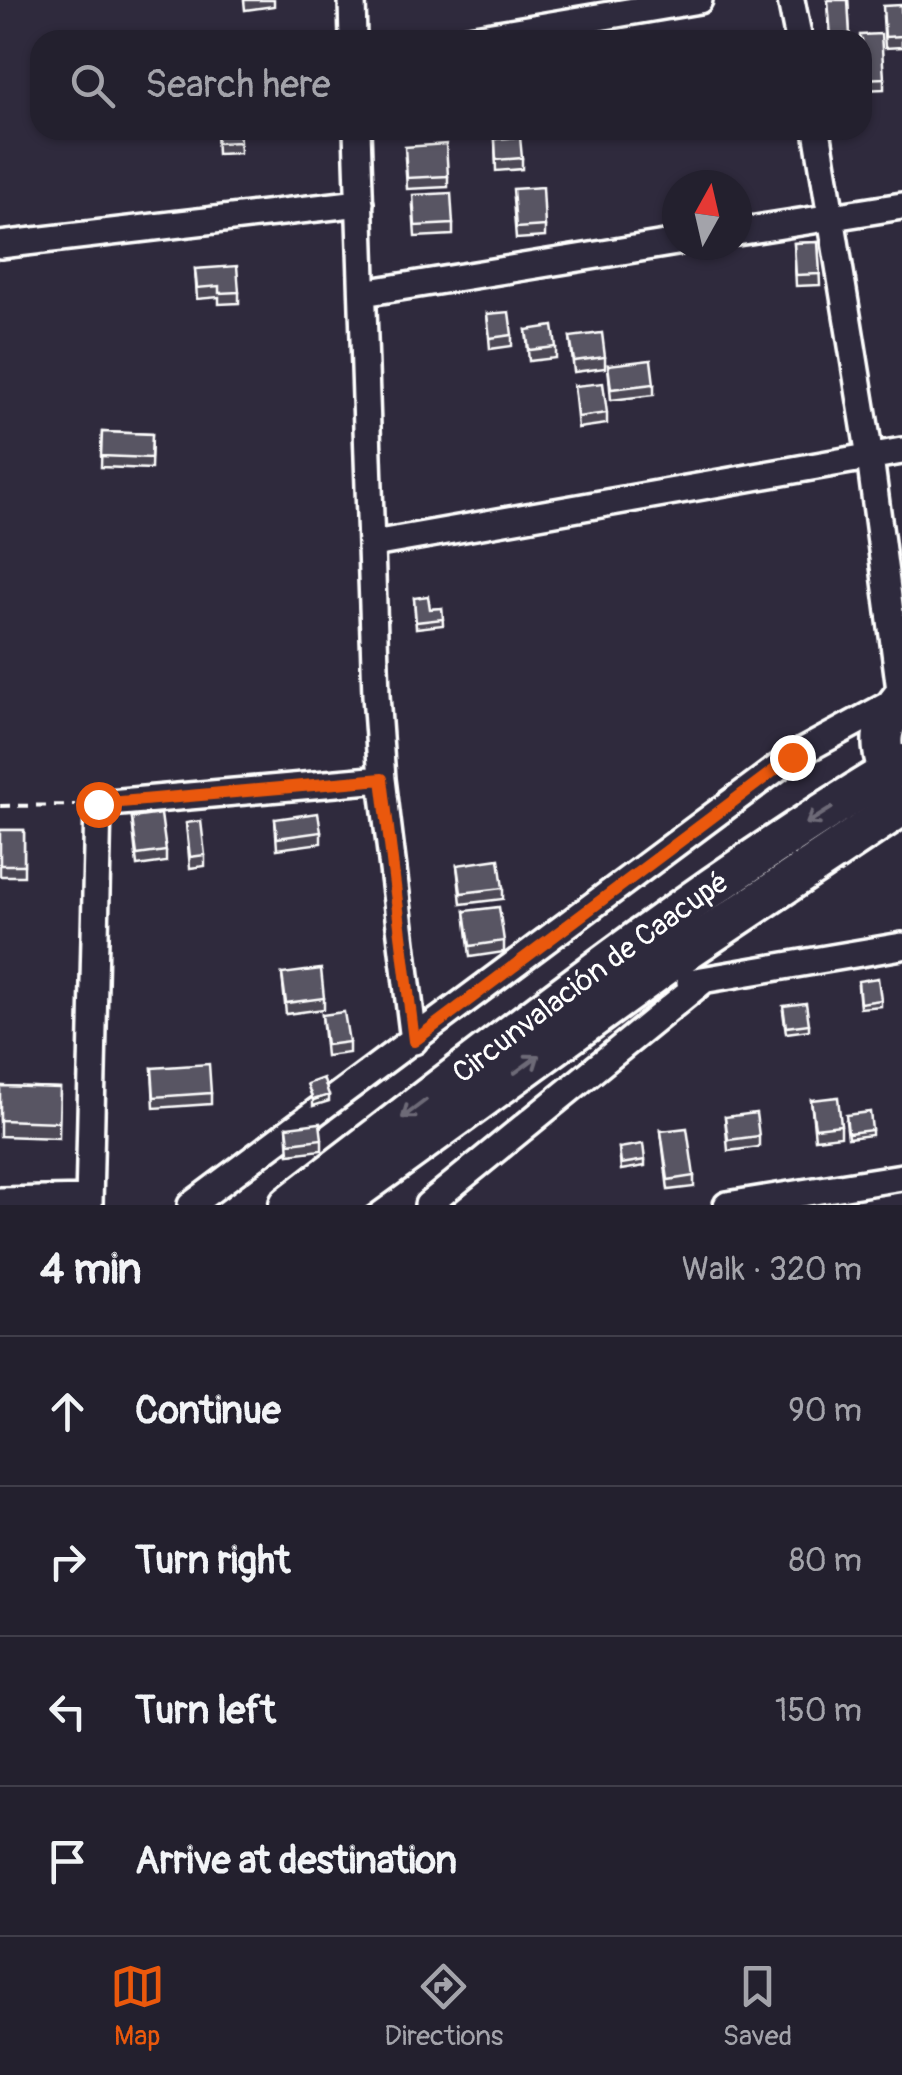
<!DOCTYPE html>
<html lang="en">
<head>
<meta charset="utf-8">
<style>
	:root { --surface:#23202e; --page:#2f2d3a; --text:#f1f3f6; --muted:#a3a3aa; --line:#403e4a; --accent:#ea580c }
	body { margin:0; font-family:Pangolin,sans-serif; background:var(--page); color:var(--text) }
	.compass { position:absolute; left:662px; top:170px; width:90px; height:90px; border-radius:50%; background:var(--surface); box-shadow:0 2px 8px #0004; rotate:8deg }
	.stop { position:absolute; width:30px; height:30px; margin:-22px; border:8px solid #ea580c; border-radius:50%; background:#fff }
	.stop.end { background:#ea580c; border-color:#fff; box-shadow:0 2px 10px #0008 }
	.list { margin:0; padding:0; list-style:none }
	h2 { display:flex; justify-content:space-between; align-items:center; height:130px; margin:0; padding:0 40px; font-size:42px }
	h2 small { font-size:32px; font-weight:400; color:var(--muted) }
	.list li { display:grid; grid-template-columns:65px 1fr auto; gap:30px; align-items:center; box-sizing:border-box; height:150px; padding:0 40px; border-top:2px solid var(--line) }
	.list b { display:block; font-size:38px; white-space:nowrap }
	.list em { font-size:32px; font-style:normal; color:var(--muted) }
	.icon { flex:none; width:55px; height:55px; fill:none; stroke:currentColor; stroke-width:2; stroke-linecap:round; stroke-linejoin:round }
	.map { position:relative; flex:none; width:902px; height:1205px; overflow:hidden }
	.search { position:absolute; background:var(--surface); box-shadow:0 2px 8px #0004; left:30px; right:30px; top:30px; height:110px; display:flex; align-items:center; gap:25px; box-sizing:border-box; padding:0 35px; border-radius:30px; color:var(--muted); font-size:38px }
	.sheet { height:730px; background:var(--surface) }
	nav { display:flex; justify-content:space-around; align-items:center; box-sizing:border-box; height:140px; border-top:2px solid var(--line); background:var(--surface); font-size:28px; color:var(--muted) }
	nav a { display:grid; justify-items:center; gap:5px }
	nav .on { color:var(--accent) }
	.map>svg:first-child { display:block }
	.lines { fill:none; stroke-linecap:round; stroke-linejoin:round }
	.minor-casing { stroke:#fff; stroke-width:32 }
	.highway-casing { stroke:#fff; stroke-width:45 }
	.path { stroke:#fff; stroke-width:4; stroke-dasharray:10 8; stroke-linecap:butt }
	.minor { stroke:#2f2a3d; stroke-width:25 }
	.highway { stroke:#2f2a3d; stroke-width:38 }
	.wall { fill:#4d4956; stroke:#fff; stroke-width:2.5 }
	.shaded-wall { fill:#3e3c46; stroke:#fff; stroke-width:2.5 }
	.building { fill:#595564; stroke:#fff; stroke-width:2.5 }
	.oneway { stroke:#6d6a77 }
	.route { stroke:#ea580c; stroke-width:12 }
	.labels { text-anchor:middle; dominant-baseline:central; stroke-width:8; stroke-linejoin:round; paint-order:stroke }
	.street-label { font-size:30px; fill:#fff; stroke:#2f2a3d }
</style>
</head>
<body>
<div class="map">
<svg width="902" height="1205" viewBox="0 0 902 1205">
	<rect width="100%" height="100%" fill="#2f2a3d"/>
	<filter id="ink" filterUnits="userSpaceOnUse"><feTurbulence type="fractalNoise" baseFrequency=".01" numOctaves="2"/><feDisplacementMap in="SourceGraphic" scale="20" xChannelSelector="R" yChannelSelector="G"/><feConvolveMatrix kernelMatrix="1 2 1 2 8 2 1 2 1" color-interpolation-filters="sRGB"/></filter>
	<g filter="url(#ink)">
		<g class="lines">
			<!-- minor casing -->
			<g class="minor-casing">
				<path id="minor" d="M352,0L353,40
					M791,0L799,40
					M463,40L699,0
					M357,130L376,695L382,779L414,1041
					M737,232L902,206
					M0,245L360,203
					M363,293L677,242
					M373,544L902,451
					M690,982L902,946
					M0,1201L89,1199
					M89,1205L98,804L382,779
					M191,1205L792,757L901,698L870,457L817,130
					M428,1205L704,980
					M727,1205L902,1177"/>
			</g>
			<!-- highway casing -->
			<g class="highway-casing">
				<g id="highway">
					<path d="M889,772C877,741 881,724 902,698"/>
					<path id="s1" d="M289,1205C488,1053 686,893 902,764"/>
					<path d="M335,1205L685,951L902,806"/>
				</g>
			</g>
			<!-- path -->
			<path class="path" d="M0,806L75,805"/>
			<!-- minor -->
			<use href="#minor" class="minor"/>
			<!-- highway -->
			<use href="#highway" class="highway"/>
		</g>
		<!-- wall -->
		<path class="wall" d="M244,0H274V6L245,10Z
			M828,0H848L850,40H830Z
			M883,17L902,31V47L885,48Z
			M862,40L884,78V89L862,90Z
			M216,130H239L240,153L217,154Z
			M495,139L522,158V169L496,171Z
			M405,158L448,176V187L407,189Z
			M513,199L545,226V237L516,239Z
			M413,206L453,224V235L415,237Z
			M818,242L820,285L796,286L794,243Z
			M195,269L239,292V303L219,304V297L197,299Z
			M487,314L512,335V346L490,349Z
			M526,330L556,347V358L529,361Z
			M570,337L605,357V368L574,372Z
			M608,365L654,384V395L611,400Z
			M574,386L607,413V424L578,428Z
			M102,432L152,434L151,469L101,467Z
			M414,598L430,609L442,608L443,625L416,628Z
			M132,818L166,851V862L137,866Z
			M275,819L321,832V843L277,849Z
			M186,823L205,855V866L190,868Z
			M0,830H24V876H0Z
			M457,865L503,888V899L461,904Z
			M465,911L504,941V952L470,957Z
			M282,974L324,998V1009L286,1014Z
			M858,986L881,1000V1006L860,1008Z
			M783,1011L809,1024V1030L786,1033Z
			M322,1015L349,1042V1053L326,1056Z
			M152,1068L211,1093V1104L154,1108Z
			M0,1086L60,1088L59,1138L0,1136Z
			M811,1100L841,1125V1136L815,1139Z
			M725,1117L759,1136V1147L728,1151Z
			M846,1121L872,1130V1135L848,1138Z
			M287,1127L322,1139V1150L289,1154Z
			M661,1131L694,1176V1187L668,1190Z
			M619,1148L645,1160V1166L621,1170Z"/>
		<!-- shaded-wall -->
		<path class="shaded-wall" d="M329,1095V1101L313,1106V1100Z"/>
		<!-- building -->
		<path class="building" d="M828,0H848L850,36L831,37Z
			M901,5L902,36L885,37L883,6Z
			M881,34L884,78L862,79V40H860V35Z
			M216,130H239L240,142L217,143Z
			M520,137L522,158L496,160L495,139Z
			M446,144L448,176L407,178L405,147Z
			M543,187L545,226L516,228L513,189Z
			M451,193L453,224L415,226L413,195Z
			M818,242L820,274L796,275L794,243Z
			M237,266L239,292L219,293V286L197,288L195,269Z
			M509,312L512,335L490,338L487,314Z
			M553,326L556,347L529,350L526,330Z
			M602,333L605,357L574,361L570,337Z
			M651,360L654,384L611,389L608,365Z
			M603,383L607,413L578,417L574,386Z
			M102,432L152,434L151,458L101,456Z
			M428,596L430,609L442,608L443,619L416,622L414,598Z
			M318,813L321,832L277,838L275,819Z
			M161,814L166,851L137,855L132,818Z
			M201,821L205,855L190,857L186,823Z
			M0,830H24V865H0Z
			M499,859L503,888L461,893L457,865Z
			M499,907L504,941L470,946L465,911Z
			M321,969L324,998L286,1003L282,974Z
			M878,978L881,1000L860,1003L858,981Z
			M806,1003L809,1024L786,1027L783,1006Z
			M344,1012L349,1042L326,1045L322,1015Z
			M209,1064L211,1093L154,1097L152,1068Z
			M323,1078L329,1095L313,1100L307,1084Z
			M0,1086L60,1088L59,1122L0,1120Z
			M838,1097L841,1125L815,1128L811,1100Z
			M870,1112L872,1130L848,1133L846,1115Z
			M756,1113L759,1136L728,1140L725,1117Z
			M320,1123L322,1139L289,1143L287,1127Z
			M687,1128L694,1176L668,1180L661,1131Z
			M643,1144L645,1160L621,1164L619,1148Z"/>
		<!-- one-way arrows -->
		<defs><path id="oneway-shaft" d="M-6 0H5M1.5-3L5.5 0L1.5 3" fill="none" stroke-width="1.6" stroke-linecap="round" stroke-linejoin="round" transform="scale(2.5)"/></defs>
		<g class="oneway">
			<use href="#oneway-shaft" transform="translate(819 816) rotate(148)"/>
			<use href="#oneway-shaft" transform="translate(527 1064) rotate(-36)"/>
			<use href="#oneway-shaft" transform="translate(414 1109) rotate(143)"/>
		</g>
	</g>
	<g class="lines" filter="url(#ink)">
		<!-- route -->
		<path class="route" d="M98,804L382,779L414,1041L792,757"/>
	</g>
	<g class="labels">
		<!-- street labels -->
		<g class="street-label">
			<text stroke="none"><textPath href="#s1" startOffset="378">Circunvalación de Caacupé</textPath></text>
		</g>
	</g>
</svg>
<svg class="compass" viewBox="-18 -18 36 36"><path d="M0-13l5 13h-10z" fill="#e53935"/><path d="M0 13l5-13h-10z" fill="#a3a3aa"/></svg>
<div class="stop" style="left:98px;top:804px"></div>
<div class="stop end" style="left:792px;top:757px"></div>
<div class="search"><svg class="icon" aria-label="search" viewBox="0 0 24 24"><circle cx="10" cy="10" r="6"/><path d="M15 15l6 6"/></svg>Search here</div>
</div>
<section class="sheet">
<h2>4 min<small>Walk · 320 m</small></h2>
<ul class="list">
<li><svg class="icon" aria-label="ahead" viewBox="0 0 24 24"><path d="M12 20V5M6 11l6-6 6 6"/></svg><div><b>Continue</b></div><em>90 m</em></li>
<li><svg class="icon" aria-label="right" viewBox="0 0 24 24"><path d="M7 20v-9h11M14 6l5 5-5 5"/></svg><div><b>Turn right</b></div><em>80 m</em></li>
<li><svg class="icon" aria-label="left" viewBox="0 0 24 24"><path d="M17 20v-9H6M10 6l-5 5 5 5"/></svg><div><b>Turn left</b></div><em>150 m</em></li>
<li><svg class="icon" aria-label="arrive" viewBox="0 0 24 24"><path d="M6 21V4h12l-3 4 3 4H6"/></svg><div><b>Arrive at destination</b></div></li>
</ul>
</section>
<nav>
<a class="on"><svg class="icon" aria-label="map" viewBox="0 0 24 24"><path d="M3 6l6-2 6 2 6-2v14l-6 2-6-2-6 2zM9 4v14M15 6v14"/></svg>Map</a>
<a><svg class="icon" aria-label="directions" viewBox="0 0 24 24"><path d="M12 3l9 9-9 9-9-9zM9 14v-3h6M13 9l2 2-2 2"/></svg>Directions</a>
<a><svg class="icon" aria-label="saved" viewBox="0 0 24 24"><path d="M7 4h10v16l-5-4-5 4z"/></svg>Saved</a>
</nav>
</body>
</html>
